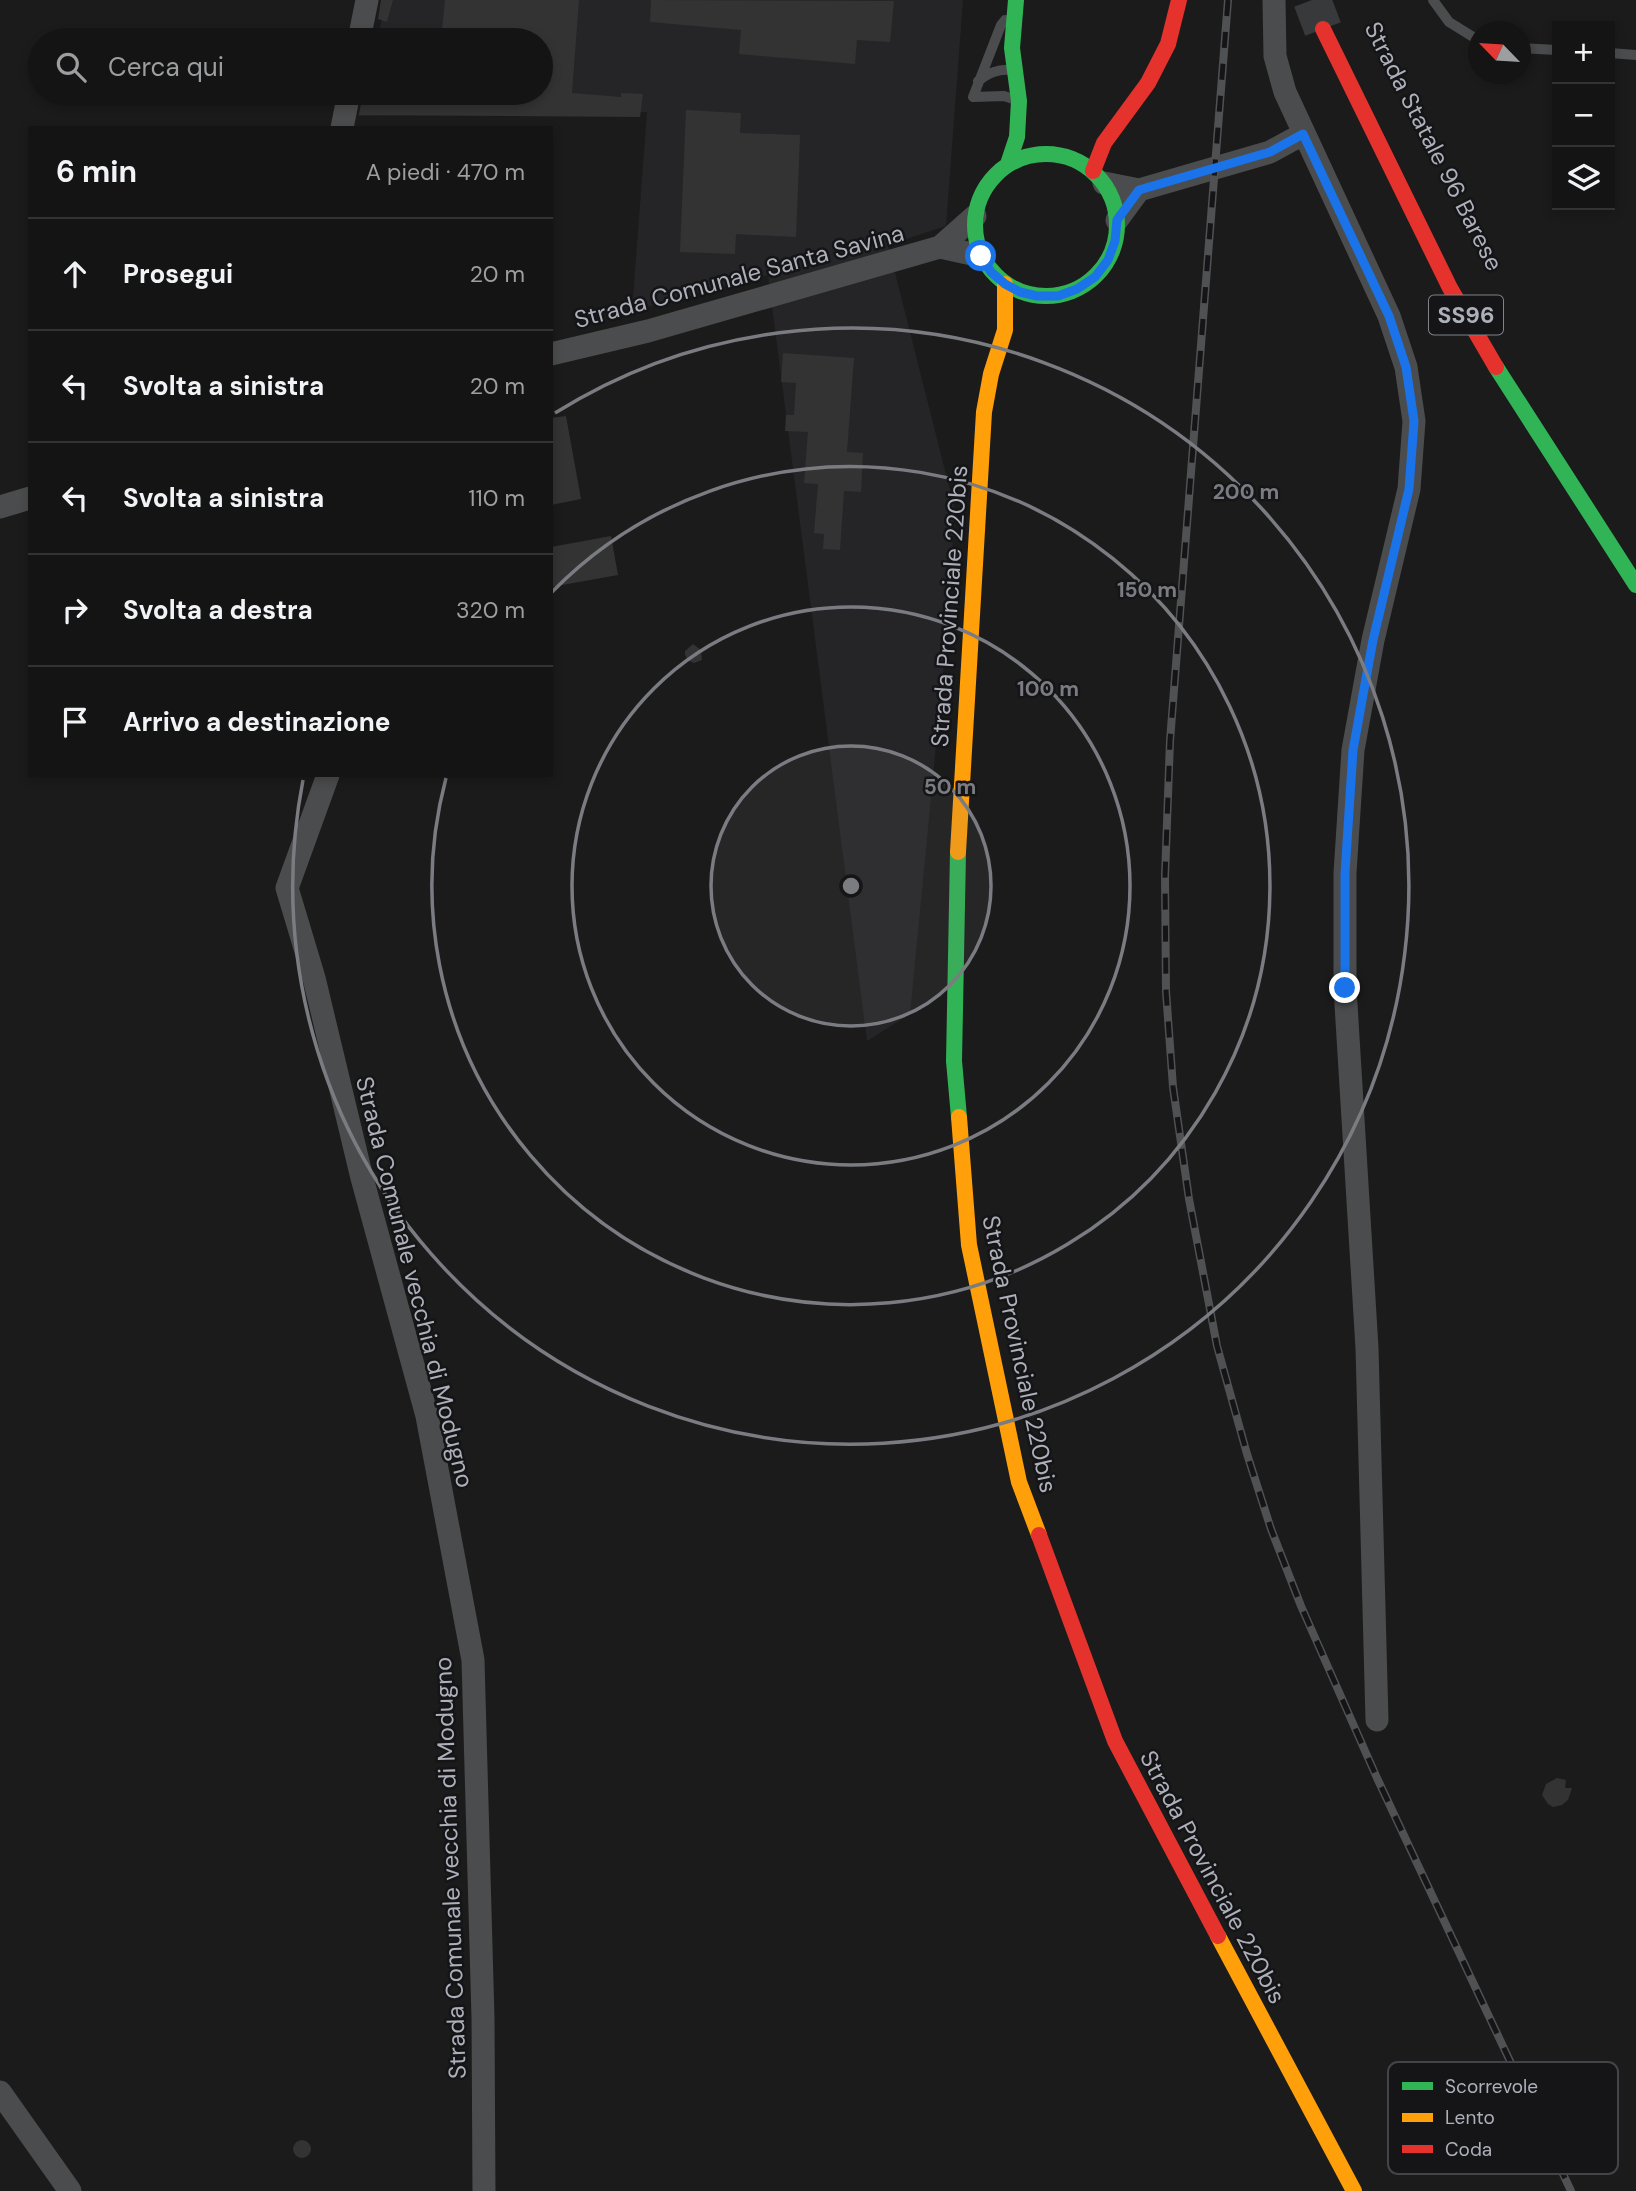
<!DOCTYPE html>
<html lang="it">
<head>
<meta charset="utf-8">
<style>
	:root { --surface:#141414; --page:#212122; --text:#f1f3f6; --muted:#9d9ea0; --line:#333334 }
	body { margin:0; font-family:"DM Sans",sans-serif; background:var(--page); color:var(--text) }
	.controls { position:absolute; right:21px; top:21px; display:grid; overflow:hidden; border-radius:0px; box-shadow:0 4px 10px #0003 }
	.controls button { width:63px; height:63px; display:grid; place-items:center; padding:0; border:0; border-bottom:2px solid var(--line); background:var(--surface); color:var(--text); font:35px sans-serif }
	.compass { position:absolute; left:1468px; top:21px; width:63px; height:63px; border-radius:50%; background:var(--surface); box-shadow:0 4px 10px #0003; rotate:295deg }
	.stop { position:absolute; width:21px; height:21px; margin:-16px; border:5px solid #1a73e8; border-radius:50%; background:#fff }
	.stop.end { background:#1a73e8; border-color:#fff; box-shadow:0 2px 7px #0008 }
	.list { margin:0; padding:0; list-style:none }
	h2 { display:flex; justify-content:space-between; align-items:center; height:91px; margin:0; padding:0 28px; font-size:30px }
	h2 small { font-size:23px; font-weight:400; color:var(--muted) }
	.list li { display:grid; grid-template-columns:46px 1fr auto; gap:21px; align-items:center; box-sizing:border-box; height:112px; padding:0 28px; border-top:2px solid var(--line) }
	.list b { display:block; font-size:26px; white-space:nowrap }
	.list em { font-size:23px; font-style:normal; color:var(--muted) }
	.icon { flex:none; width:38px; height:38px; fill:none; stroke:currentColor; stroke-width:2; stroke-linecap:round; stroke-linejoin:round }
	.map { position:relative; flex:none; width:1636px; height:2191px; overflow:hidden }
	.search { position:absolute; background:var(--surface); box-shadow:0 4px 10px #0003; left:28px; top:28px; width:525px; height:77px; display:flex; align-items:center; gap:18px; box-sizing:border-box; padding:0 24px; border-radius:38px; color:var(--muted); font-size:26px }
	.panel { position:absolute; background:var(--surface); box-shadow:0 4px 10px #0003; left:28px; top:126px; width:525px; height:651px; border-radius:0px }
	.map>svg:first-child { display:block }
	.built { fill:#252527 }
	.building { fill:#333 }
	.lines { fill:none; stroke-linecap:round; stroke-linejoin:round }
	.highway-tunnel { stroke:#38393b; stroke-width:38; stroke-dasharray:38 19; stroke-linecap:butt }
	.lane { stroke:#4b4c4d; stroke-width:10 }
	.street { stroke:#4b4c4d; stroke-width:23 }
	.fast { stroke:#30b455; stroke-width:16 }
	.slow { stroke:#ff9f0a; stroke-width:16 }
	.jam { stroke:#e5322d; stroke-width:16 }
	.rail-casing { stroke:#505153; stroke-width:8 }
	.rail { stroke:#151517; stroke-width:5; stroke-dasharray:16; stroke-linecap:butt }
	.route { stroke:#1a73e8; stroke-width:9 }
	.ring { fill:none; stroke:#7a7c82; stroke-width:3.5 }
	.labels { text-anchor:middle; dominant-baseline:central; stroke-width:5; stroke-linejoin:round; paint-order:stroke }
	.shield { fill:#151517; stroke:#7f8289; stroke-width:2 }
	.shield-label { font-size:23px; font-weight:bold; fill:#adb0ba }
	.street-label { font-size:24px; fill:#adb0ba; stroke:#151517 }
	.key { fill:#151517; stroke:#434448; stroke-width:2 }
	.key-label { font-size:19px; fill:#adb0ba }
	.centre { fill:#7a7c82; stroke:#151517; stroke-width:3.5 }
	.ring-label { font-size:21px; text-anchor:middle; font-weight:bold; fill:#7a7c82; stroke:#151517; stroke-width:5; stroke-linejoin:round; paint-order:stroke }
</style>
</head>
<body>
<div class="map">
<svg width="1636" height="2191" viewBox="0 0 1636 2191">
	<rect width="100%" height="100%" fill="#1b1b1b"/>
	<!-- built -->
	<path class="built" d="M388,0H963L946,226L888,245L955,510L943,673L910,1014L867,1041L768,275L632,311L647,112L358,116L364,93H541V40H376Z"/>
	<!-- building -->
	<path class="building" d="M381,0H393L387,22L378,19Z
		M445,0H579L572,93L621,97V93L643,94L640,117L359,115L363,93H541V40H441Z
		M651,0L894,1L890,42L857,40L855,64L739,54L741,30L650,22Z
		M686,110L741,113L740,133L800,135L796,237L736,234L735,254L680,252Z
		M783,353L854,358L847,452L863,453L861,492L844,491L840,550L823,549L824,534L814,533L818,484L804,483L808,432L785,431L786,415H794L796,383L781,382Z
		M566,416L581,499L551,505V418Z
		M611,536L618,575L551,587V547Z
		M693,644L701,650L702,660L694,663L689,661L685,655V651Z
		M1557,1778L1566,1780L1565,1788H1572L1568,1800L1562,1805L1553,1807L1548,1804L1542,1795L1546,1784Z
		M293 2149a9 9 0 1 1 18 0a9 9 0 1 1-18 0Z"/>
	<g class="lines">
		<!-- highway-tunnel -->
		<path class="highway-tunnel" d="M1312,0L1323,29"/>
		<!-- lane -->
		<path class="lane" d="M1433,0L1449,22L1478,40
			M1005,20L1001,25L973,97L1004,96L1016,100
			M1520,48L1557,50
			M1610,53L1636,55
			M978,81C989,73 997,69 1011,70"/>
		<!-- street -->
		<path class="street" d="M1274,0L1275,56L1285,92L1389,316L1406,367L1414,421L1409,489L1373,640L1353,750L1345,873V988L1367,1348L1377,1720
			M359,40L367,0
			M342,128L349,93
			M1104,183L1139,190L1270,152L1303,134
			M1117,220L1139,190
			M940,247L981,256
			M551,354L648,331L940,247L975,216
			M0,507L30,498
			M328,775L287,888L314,978L362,1178L427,1416L473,1660L483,2018L484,2191
			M0,2092L70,2191"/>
		<!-- fast -->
		<path class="fast" d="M975 225a71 71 0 1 1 142 0a71 71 0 1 1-142 0Z
			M1008,164L1017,137L1019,101L1012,48L1016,0
			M1496,367L1636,585
			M958,852L954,1061L959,1117"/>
		<!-- slow -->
		<path class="slow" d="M958,852L984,412L991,374L1005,330V284
			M959,1117L969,1245L1019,1482L1039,1535
			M1218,1936L1354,2191"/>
		<!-- jam -->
		<path class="jam" d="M1323,29L1450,288L1496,367
			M1093,171L1104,143L1148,83L1168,44L1179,0
			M1039,1535L1115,1741L1218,1936"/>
		<!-- rail casing -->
		<g class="rail-casing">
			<path id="rail" d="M1228,0L1170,741L1165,877L1166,991L1173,1087L1189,1199L1217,1346L1247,1454L1271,1529L1301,1606L1377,1778L1571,2191"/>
		</g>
		<!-- rail -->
		<use href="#rail" class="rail"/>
	</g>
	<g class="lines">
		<!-- route -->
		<path class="route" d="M981,256L991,272L1005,284L1020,292L1037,296H1058L1077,289L1095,277L1108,260L1115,241L1117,220L1139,190L1270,152L1303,134L1389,316L1406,367L1414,421L1409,489L1373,640L1353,750L1345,873V988"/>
	</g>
	<!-- distance rings -->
	<circle cx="851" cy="886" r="140" fill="#7a7c82" fill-opacity=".12"/>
	<g class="ring">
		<circle cx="851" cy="886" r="140"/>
		<circle cx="851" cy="886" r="279"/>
		<path d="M552 592A419 419 0 1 1 446 778"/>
		<path d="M555 413A558 558 0 1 1 303 780"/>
	</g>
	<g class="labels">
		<!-- shield labels -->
		<rect class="shield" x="1429" y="295.5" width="74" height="39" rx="5"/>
		<g class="shield-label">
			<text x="1466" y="315">SS96</text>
		</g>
		<!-- street labels -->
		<g class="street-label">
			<text transform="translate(1434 146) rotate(63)">Strada Statale 96 Barese</text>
			<text transform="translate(739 276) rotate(-15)">Strada Comunale Santa Savina</text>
			<text transform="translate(949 606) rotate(-86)">Strada Provinciale 220bis</text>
			<text transform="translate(415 1282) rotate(76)">Strada Comunale vecchia di Modugno</text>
			<text transform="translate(1020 1354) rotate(78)">Strada Provinciale 220bis</text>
			<text transform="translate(450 1868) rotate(-92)">Strada Comunale vecchia di Modugno</text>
			<text transform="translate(1213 1877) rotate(62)">Strada Provinciale 220bis</text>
		</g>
	</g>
	<!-- legend -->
	<rect x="1388" y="2062" width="230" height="112" rx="10" class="key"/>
	<rect x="1402" y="2082" width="31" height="8" fill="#30b455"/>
	<rect x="1402" y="2113" width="31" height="9" fill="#ff9f0a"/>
	<rect x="1402" y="2145" width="31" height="8" fill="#e5322d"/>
	<g class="key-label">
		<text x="1445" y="2093">Scorrevole</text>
		<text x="1445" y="2124">Lento</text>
		<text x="1445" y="2156">Coda</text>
	</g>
	<circle cx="851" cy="886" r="10" class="centre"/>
	<g class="ring-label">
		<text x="1246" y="499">200 m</text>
		<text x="1147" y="597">150 m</text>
		<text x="1048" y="696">100 m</text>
		<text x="950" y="794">50 m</text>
	</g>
</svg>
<div class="controls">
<button>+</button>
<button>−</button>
<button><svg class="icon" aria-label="layers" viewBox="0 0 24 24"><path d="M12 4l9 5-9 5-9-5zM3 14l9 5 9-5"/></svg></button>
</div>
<svg class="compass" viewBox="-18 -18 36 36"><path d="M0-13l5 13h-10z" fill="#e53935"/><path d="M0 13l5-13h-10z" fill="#9d9ea0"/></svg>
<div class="stop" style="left:981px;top:256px"></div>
<div class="stop end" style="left:1345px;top:988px"></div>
<div class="search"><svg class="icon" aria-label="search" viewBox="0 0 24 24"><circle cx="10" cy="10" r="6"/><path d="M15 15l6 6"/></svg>Cerca qui</div>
<section class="panel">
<h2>6 min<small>A piedi · 470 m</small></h2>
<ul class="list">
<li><svg class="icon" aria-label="ahead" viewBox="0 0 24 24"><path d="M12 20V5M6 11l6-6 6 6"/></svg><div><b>Prosegui</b></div><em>20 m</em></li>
<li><svg class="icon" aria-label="left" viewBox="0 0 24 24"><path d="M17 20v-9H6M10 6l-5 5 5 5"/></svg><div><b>Svolta a sinistra</b></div><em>20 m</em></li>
<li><svg class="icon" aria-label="left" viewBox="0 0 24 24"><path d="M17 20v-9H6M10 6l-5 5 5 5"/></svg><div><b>Svolta a sinistra</b></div><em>110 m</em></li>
<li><svg class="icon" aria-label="right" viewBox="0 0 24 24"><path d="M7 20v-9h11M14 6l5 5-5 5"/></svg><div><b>Svolta a destra</b></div><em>320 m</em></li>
<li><svg class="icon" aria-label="arrive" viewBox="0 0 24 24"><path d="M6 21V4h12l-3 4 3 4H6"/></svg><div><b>Arrivo a destinazione</b></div></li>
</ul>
</section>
</div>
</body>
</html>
